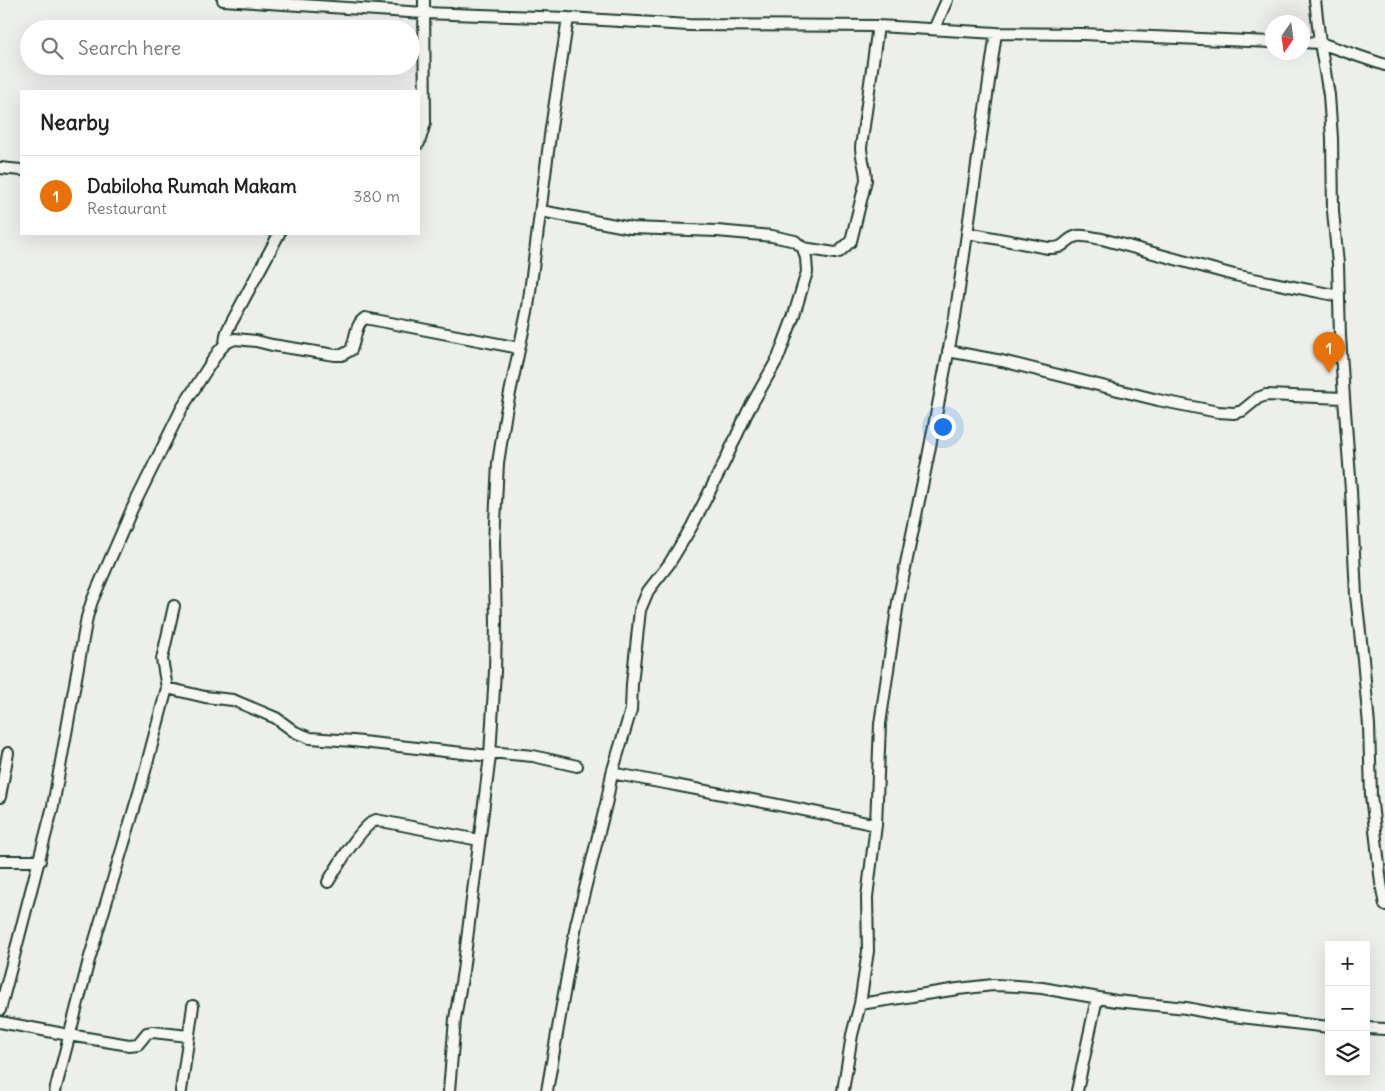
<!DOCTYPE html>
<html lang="en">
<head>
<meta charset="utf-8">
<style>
	:root { --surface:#fff; --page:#f2f2f2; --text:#222; --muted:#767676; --line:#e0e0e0; --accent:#111827 }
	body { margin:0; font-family:Delius,sans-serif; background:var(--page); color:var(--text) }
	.controls { position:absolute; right:15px; bottom:15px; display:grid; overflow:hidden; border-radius:0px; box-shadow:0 5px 20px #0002 }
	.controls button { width:45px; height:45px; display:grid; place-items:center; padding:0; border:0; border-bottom:1px solid var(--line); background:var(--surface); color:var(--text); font:25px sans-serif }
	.compass { position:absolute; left:1265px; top:15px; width:45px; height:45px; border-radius:50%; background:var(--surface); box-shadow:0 5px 20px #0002; rotate:193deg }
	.you { position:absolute; left:942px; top:426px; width:18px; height:18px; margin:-12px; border:4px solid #fff; border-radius:50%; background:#1a73e8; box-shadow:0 0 0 8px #1a73e833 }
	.badge { display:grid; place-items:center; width:32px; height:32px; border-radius:50%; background:var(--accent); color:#fff; font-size:16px; font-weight:700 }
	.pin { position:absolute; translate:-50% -41px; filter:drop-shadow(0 1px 2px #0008) }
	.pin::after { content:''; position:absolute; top:26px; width:18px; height:15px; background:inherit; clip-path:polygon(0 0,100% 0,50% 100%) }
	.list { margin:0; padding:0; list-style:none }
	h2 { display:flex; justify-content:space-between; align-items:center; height:65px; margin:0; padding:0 20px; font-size:21px }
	h2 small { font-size:16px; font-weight:400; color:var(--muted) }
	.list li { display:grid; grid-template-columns:32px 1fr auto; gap:15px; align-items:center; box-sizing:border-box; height:80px; padding:0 20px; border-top:1px solid var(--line) }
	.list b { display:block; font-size:19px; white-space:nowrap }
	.list p { margin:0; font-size:16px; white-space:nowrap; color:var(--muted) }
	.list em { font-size:16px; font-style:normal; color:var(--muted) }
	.icon { flex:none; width:28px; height:28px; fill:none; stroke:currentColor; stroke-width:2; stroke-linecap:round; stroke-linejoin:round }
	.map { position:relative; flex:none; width:1385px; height:1091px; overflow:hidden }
	.search { position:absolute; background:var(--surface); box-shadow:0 5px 20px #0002; left:20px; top:20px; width:400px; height:55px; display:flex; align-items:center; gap:12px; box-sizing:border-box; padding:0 18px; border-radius:28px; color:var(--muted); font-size:19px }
	.panel { position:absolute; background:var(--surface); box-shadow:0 5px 20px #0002; left:20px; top:90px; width:400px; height:145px; border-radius:0px }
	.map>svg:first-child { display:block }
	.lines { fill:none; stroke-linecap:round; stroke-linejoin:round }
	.minor-casing { stroke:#1f3d34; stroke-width:14 }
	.minor { stroke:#f6f6f2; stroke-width:10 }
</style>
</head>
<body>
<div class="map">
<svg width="1385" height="1091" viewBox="0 0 1385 1091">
	<rect width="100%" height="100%" fill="#edefea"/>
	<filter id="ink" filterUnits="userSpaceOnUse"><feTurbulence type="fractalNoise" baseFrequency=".02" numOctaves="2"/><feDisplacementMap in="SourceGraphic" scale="10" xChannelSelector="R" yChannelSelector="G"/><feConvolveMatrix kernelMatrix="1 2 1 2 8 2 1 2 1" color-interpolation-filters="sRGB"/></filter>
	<g filter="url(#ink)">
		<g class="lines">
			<!-- minor casing -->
			<g class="minor-casing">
				<path id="minor" d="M223,0L424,13L568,18L689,25L878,26L996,33L1082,34L1272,42
					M1315,0L1320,43L1329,95L1332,138L1333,211L1338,264L1340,336L1344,398L1351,490L1356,596L1363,659L1369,725L1371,795L1381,883L1385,905
					M934,29L947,0
					M1302,42L1320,43L1385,65
					M419,143L425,123L424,0
					M0,168L21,170
					M541,211L631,228L717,231L772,236L795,241L803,248L806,258L807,272L793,318L778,358L748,411L724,463L692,526L669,564L648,591L640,610L632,684L631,710L612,773L607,800L576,925L547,1091
					M967,233L1048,248C1067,249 1063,240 1077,236C1085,235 1094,238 1102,239L1234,275L1339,296
					M803,248L835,253L839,252L851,241L866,180C866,168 861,158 861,147L878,26
					M225,344L226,335L228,329L279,234
					M948,351L1002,361L1158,400L1218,412L1234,413L1242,411L1258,398L1266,395L1344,398
					M167,688L205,697L233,700L276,718L295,732L310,738L353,741L490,756
					M490,752L533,756L577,766
					M612,773C700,790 788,806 876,825
					M0,797L8,753
					M0,861H40
					M328,882C337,867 361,826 376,820L479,840
					M860,1004L868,951L867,897L876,825L880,724L898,602L927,462L955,317L996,33
					M0,1010L53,806L87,617L92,601L132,509L182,408L218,352L225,344L230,341L235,339L256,341L272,345L335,355H342L351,350C356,339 355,324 365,318L519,348
					M0,1022L69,1035L129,1045L138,1044L147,1033L153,1032L188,1036
					M1366,1028L1385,1029
					M55,1091L89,960L141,786L167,688L162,659L174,606
					M181,1091L193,1006
					M449,1091L455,1019L463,971L490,756L495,671L496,622L494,542L498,463L506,412L528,307L551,128L568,18
					M843,1091L852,1035L860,1004L958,989L993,985L1017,986L1042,988L1116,1001L1186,1008L1223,1015L1329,1027
					M1077,1091L1097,998"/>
			</g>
			<!-- minor -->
			<use href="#minor" class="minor"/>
		</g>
	</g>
</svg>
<div class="controls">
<button>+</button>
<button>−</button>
<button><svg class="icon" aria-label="layers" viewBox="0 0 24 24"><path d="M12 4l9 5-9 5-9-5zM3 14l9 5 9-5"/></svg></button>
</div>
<svg class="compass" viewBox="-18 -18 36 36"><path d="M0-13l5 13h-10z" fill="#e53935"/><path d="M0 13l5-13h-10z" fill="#767676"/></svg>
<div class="you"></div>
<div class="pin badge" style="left:1329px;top:373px;background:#e8710a">1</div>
<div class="search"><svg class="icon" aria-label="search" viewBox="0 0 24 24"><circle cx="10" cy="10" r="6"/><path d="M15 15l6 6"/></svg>Search here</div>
<section class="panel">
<h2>Nearby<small></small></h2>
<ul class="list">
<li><span class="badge" style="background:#e8710a">1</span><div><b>Dabiloha Rumah Makam</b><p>Restaurant</p></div><em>380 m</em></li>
</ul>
</section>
</div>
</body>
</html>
